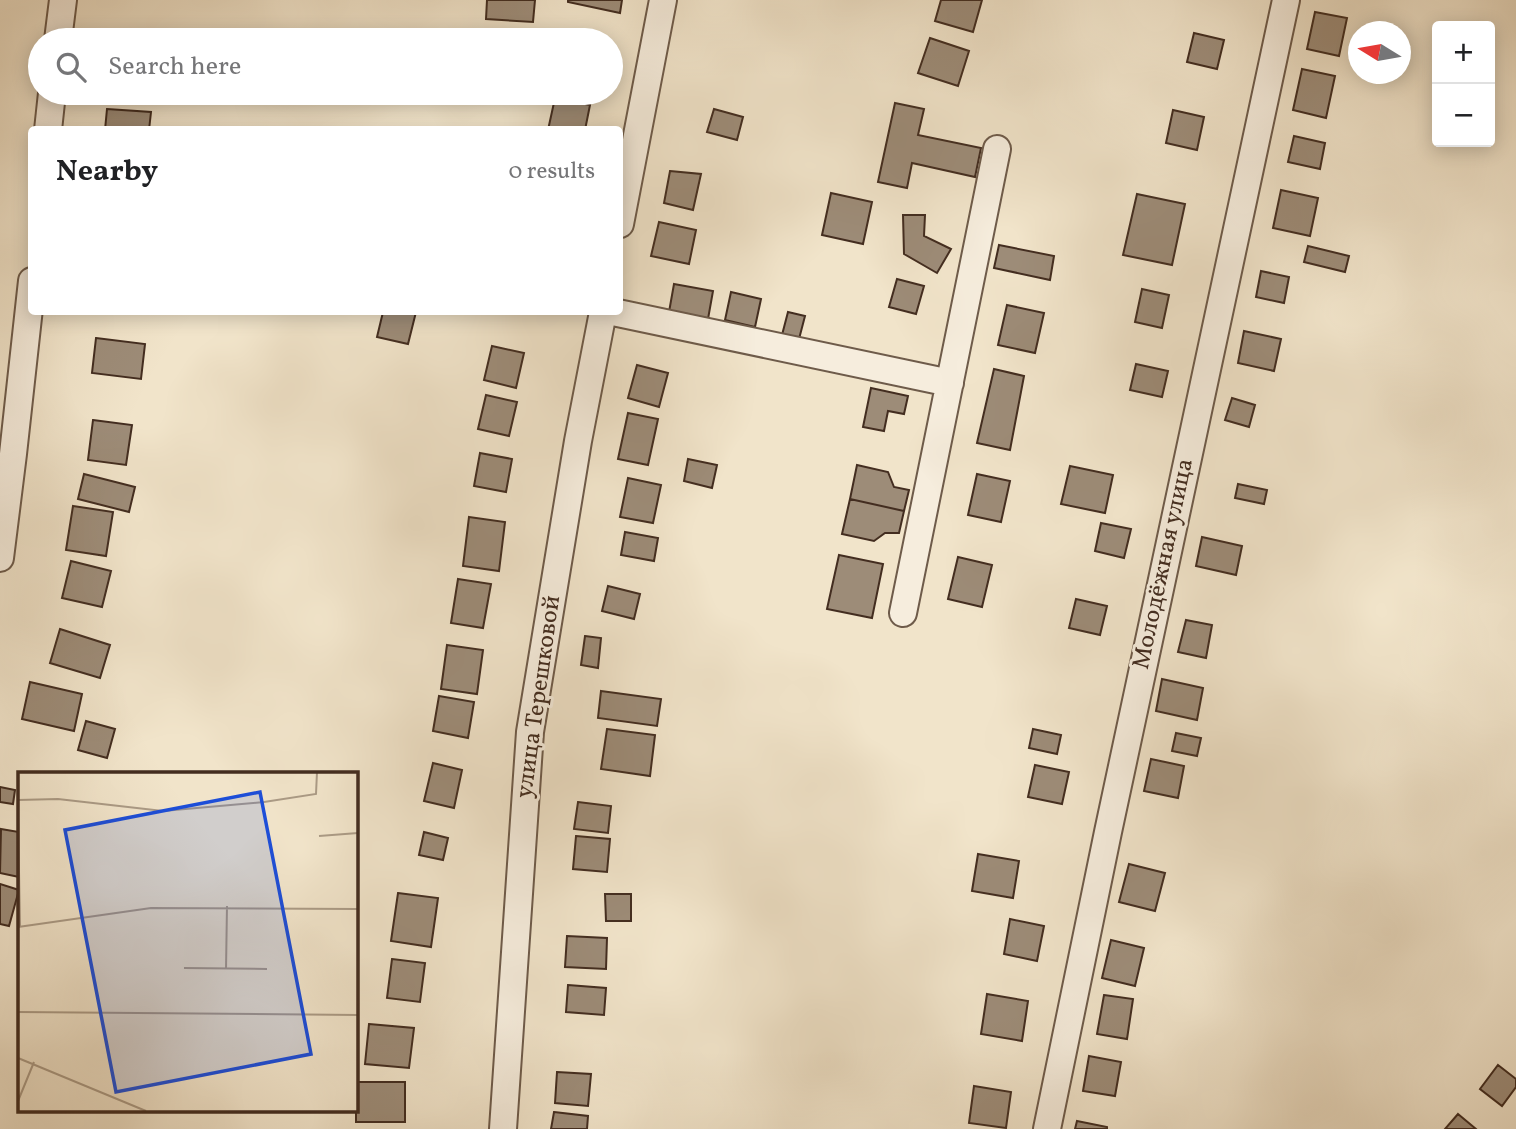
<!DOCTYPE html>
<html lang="en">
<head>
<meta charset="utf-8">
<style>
	:root { --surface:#fff; --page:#f6f6f6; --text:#202124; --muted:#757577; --line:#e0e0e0 }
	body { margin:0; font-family:Vollkorn,serif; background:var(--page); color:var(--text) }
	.controls { position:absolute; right:21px; top:21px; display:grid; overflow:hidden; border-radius:7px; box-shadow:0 4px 18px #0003 }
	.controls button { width:63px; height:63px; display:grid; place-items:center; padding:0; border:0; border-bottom:2px solid var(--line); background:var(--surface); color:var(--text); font:35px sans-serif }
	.compass { position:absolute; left:1348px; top:21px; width:63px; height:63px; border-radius:50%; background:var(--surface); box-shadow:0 4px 18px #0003; rotate:281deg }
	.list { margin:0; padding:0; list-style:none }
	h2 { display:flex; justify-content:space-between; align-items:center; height:91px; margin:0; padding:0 28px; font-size:30px }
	h2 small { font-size:23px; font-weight:400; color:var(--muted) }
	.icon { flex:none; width:38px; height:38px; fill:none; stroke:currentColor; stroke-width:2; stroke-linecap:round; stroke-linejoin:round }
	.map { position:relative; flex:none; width:1516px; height:1129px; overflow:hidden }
	.search { position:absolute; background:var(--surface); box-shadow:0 4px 18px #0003; left:28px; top:28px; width:595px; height:77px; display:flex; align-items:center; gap:18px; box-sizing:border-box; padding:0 24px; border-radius:38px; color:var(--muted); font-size:26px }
	.panel { position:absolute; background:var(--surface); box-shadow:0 4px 18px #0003; left:28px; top:126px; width:595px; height:189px; border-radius:7px }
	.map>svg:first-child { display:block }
	.building { fill:#9d8c78; stroke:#432d20; stroke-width:2 }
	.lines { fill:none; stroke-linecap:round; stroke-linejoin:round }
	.street-casing { stroke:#6e5b4a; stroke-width:30 }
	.street { stroke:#f6eddd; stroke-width:26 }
	.labels { text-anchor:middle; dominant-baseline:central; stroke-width:6; stroke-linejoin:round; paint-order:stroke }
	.street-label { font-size:24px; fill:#432d20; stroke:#f6eddd }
	.inset-road { fill:none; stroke:#ab9b86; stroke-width:2 }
	.view { fill:#1d4ed8; fill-opacity:0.15; stroke:#1d4ed8; stroke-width:3.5 }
	.inset-edge { fill:none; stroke:#432d20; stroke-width:3.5 }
</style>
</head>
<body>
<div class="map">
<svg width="1516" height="1129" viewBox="0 0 1516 1129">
	<rect width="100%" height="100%" fill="#f1e4ca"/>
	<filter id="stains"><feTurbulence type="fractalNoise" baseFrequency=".00286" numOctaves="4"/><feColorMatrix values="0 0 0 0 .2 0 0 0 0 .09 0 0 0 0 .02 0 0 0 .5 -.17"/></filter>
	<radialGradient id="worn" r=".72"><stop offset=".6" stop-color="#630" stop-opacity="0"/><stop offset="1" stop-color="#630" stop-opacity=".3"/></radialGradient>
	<!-- building -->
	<path class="building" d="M487,0H535L533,22L486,19Z
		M568,0H622L620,13L568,2Z
		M941,0H982L973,32L935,21Z
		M1315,12L1347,18L1339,56L1307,49Z
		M1194,33L1224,40L1217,69L1187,62Z
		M930,38L969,51L958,86L918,73Z
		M1302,69L1335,76L1326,118L1293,110Z
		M555,98L590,105L585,130H548Z
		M895,103L924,109L918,135L981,148L975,177L912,163L907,188L878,182Z
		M107,109L151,112L149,130H105Z
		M714,109L743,117L737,140L707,132Z
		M1173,110L1204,117L1197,150L1166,143Z
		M1294,136L1325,143L1320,169L1288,162Z
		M670,171L701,174L693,210L664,203Z
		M1281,190L1318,198L1310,236L1273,228Z
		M831,193L872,202L863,244L822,235Z
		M1137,194L1185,204L1172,265L1123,255Z
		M903,215H925L924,236L951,249L937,273L904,254Z
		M659,222L696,230L689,264L651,256Z
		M999,245L1054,256L1050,280L994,268Z
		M1308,246L1349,256L1345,272L1304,262Z
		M1261,271L1289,277L1284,303L1256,297Z
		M897,279L924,286L916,314L889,307Z
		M674,284L713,291L708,319L669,312Z
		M1142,289L1169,295L1162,328L1135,322Z
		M731,292L761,299L755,327L725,320Z
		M1007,305L1044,313L1035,353L998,345Z
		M383,312H416L408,344L377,337Z
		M788,312L805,316L799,339L782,335Z
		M1244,331L1281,339L1274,371L1238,363Z
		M96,338L145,344L141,379L92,373Z
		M492,346L524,353L516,388L484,380Z
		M1136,364L1168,371L1162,397L1130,390Z
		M637,365L668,373L659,407L628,398Z
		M994,369L1024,376L1010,450L977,443Z
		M871,388L908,396L904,414L888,411L884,431L863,427Z
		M486,395L517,402L509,436L478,429Z
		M1232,398L1255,405L1249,427L1225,420Z
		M628,413L658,419L648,465L618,459Z
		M93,420L132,425L126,465L88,460Z
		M480,453L512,459L506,492L474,486Z
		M688,459L717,465L712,488L684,481Z
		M857,465L888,472L894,487L909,490L904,511L850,499Z
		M1070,466L1113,475L1105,513L1061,504Z
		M84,474L135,487L129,512L78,499Z
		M977,474L1010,481L1001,522L968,515Z
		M628,478L661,485L653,523L620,517Z
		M1238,484L1267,490L1264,504L1235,498Z
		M850,499L904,511L899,533H885L874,541L842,534Z
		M73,506L113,512L106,556L66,550Z
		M469,517L505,522L499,571L463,566Z
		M1101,523L1131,529L1124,558L1095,551Z
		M625,532L658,538L654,561L621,555Z
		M1202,537L1242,546L1236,575L1196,566Z
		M839,555L883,564L872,618L827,609Z
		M958,557L992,565L982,607L948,599Z
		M71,561L111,571L102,607L62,598Z
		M458,579L491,584L483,628L451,623Z
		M608,586L640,594L634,619L602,611Z
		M1076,599L1107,606L1100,635L1069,628Z
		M1186,620L1212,625L1206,658L1178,652Z
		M60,629L110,645L100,678L50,663Z
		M585,636L601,638L598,668L581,665Z
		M447,645L483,650L477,694L441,689Z
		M1162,679L1203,688L1197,720L1156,711Z
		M30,682L82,694L74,731L22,719Z
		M601,691L661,699L657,726L598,718Z
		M439,696L474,702L468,738L433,731Z
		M86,721L115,729L107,758L78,750Z
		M607,729L655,735L650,776L601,769Z
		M1033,729L1061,735L1057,754L1029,748Z
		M1176,733L1201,738L1197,756L1172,751Z
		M1151,759L1184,766L1178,798L1144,791Z
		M433,763L462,770L454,808L424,801Z
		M1035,765L1069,772L1062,804L1028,797Z
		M0,787L15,790L13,804L0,802Z
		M578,802L611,806L608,833L574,829Z
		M1,829L19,832V877L0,873Z
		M424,832L448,838L443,860L419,855Z
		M576,836L610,839L607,872L573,869Z
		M978,854L1019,861L1013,898L972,891Z
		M1129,864L1165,873L1155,911L1119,902Z
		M0,884L19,890L9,926L0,924Z
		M398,893L438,898L431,947L391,941Z
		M605,894H631V921H606Z
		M1010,919L1044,926L1037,961L1004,954Z
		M567,936L607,938L606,969L565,967Z
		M1111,940L1144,948L1135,986L1102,978Z
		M392,959L425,963L420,1002L387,998Z
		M568,985L606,988L604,1015L566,1012Z
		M987,994L1028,1001L1022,1041L981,1034Z
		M1104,995L1133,999L1127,1039L1097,1034Z
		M369,1024L414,1028L409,1068L365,1064Z
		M1089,1056L1121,1062L1115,1096L1083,1091Z
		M1498,1065L1516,1079V1087L1502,1106L1480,1089Z
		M557,1072L591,1074L588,1106L555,1103Z
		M356,1082H405V1122H356Z
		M974,1086L1011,1092L1006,1128L969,1123Z
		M554,1112L588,1116L587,1129H551Z
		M1458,1114L1476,1129H1445Z
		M1077,1121L1107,1127V1129H1075Z"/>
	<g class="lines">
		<!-- street casing -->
		<g class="street-casing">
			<path id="street" d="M58,40L63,0
				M48,130L52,93
				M620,224L663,0
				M613,312L950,383
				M0,558L13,454L32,281
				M903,613L997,149
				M503,1129L530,732L578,441L603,312
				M1047,1129L1108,832L1286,0"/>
		</g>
		<!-- street -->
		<use href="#street" class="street"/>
	</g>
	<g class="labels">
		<!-- street labels -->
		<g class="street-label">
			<text transform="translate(1164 564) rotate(-78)">Молодёжная улица</text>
			<text transform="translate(539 697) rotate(-82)">улица Терешковой</text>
		</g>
	</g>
	<!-- overview -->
	<g transform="translate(18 772)">
		<rect width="340" height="340" fill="#f1e4ca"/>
		<path class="inset-road" d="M0,28L40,27L145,39L246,30L298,22L299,0M0,45L2,154M301,64L340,61M0,155L133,136L340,137M166,196L249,197M208,197L209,134M0,240L340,243M0,286L128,339M0,329L16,290"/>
		<path class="view" d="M242,20L293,282L98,320L47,58Z"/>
		<rect width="340" height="340" class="inset-edge"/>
	</g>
	<rect width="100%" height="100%" filter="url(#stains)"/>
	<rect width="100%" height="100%" fill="url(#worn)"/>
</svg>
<div class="controls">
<button>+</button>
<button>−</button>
</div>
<svg class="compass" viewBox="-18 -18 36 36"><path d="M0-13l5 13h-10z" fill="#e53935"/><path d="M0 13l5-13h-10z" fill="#757577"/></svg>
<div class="search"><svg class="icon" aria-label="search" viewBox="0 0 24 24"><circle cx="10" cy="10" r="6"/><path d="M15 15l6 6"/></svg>Search here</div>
<section class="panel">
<h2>Nearby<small>0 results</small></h2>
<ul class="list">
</ul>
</section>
</div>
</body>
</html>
